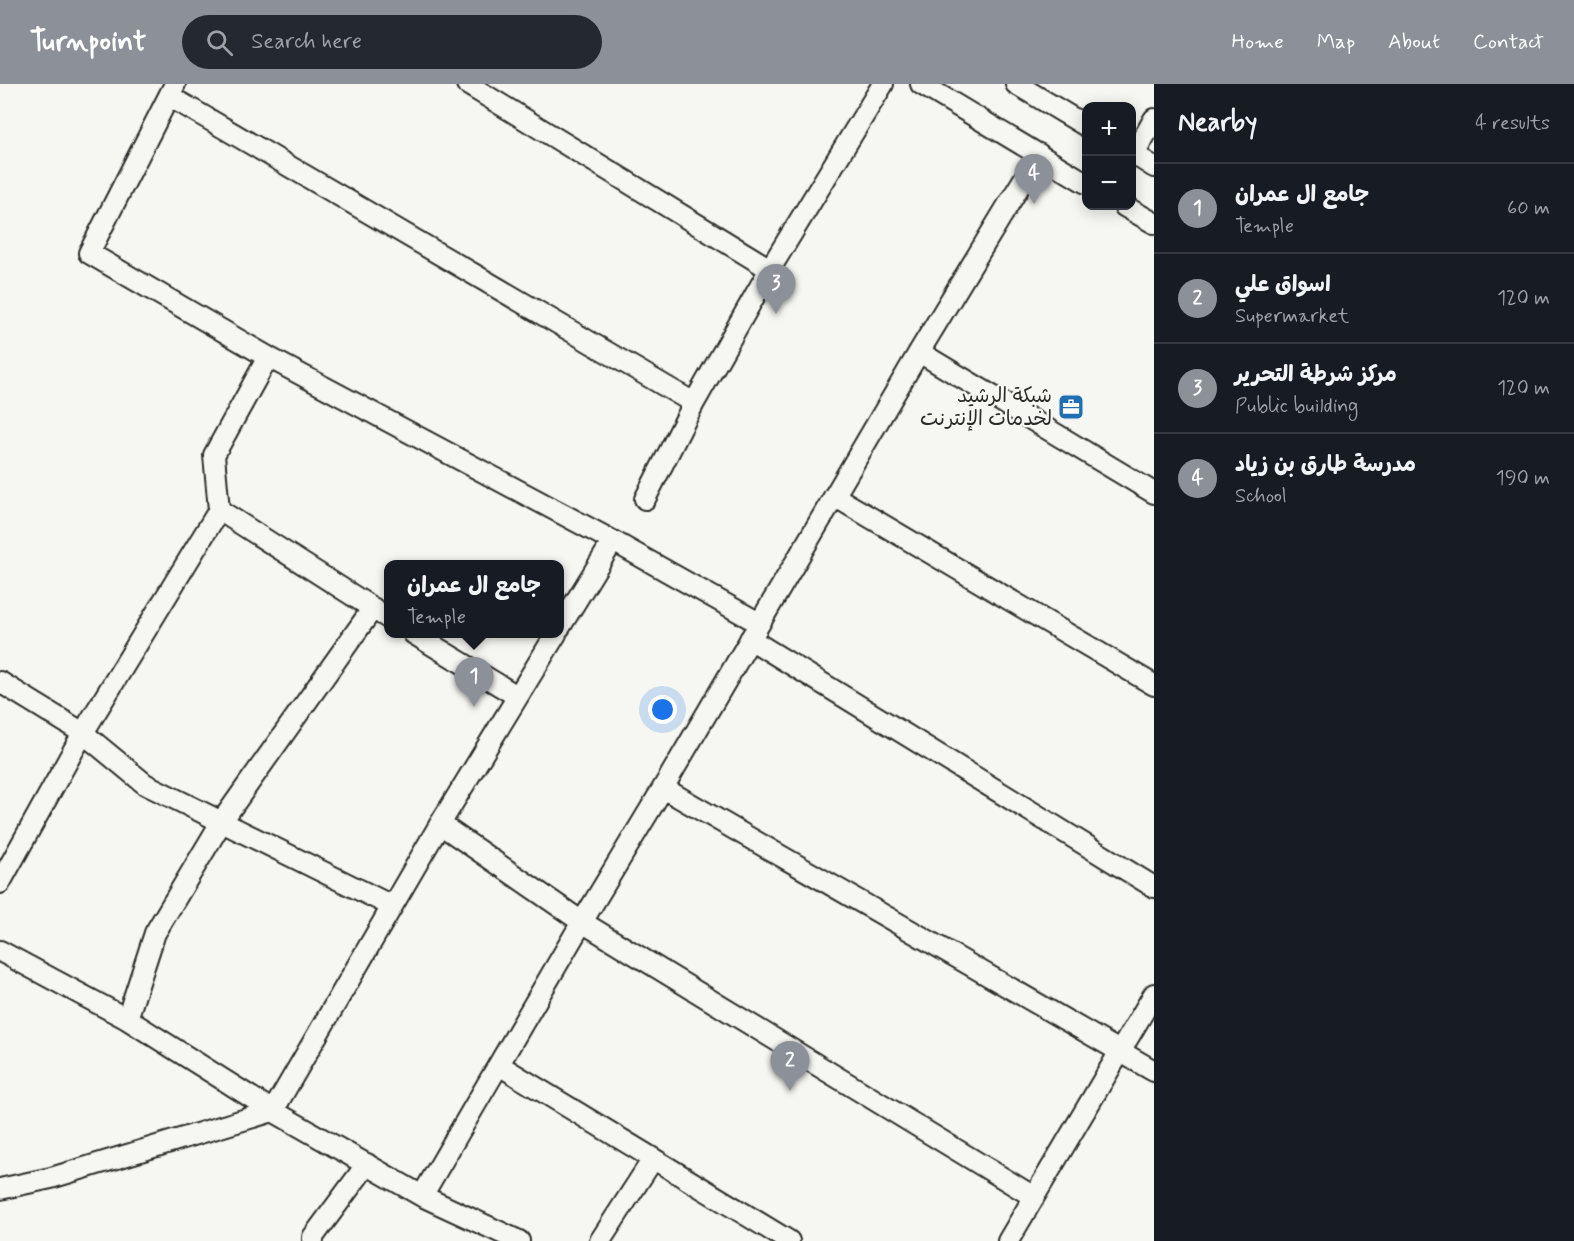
<!DOCTYPE html>
<html lang="en">
<head>
<meta charset="utf-8">
<style>
	:root { --surface:#171b24; --page:#242831; --text:#f1f3f6; --muted:#9ea1a6; --line:#363941; --accent:#8c9099 }
	body { margin:0; font-family:Mynerve,"Playpen Sans Arabic",sans-serif; background:var(--page); color:var(--text) }
	.controls { position:absolute; right:18px; top:18px; display:grid; overflow:hidden; border-radius:12px; box-shadow:0 3px 15px #0003 }
	.controls button { width:54px; height:54px; display:grid; place-items:center; padding:0; border:0; border-bottom:2px solid var(--line); background:var(--surface); color:var(--text); font:30px sans-serif }
	.you { position:absolute; left:663px; top:626px; width:21px; height:21px; margin:-15px; border:4px solid #fff; border-radius:50%; background:#1a73e8; box-shadow:0 0 0 9px #1a73e833 }
	.badge { display:grid; place-items:center; width:39px; height:39px; border-radius:50%; background:var(--accent); color:#fff; font-size:20px; font-weight:700 }
	.pin { position:absolute; translate:-50% -50px; filter:drop-shadow(0 2px 3px #0008) }
	.pin::after { content:''; position:absolute; top:32px; width:21px; height:18px; background:inherit; clip-path:polygon(0 0,100% 0,50% 100%) }
	.popup { position:absolute; left:384px; top:476px; width:180px; height:78px; box-sizing:border-box; display:grid; place-content:center; border-radius:12px; background:var(--surface); filter:drop-shadow(0 2px 4px #0005); font-size:20px; white-space:nowrap; color:var(--muted) }
	.popup b { font-size:22px; color:var(--text) }
	.popup::after { content:''; position:absolute; left:50%; top:100%; margin-left:-12px; border:12px solid transparent; border-top-color:var(--surface) }
	.list { margin:0; padding:0; list-style:none }
	h2 { display:flex; justify-content:space-between; align-items:center; height:78px; margin:0; padding:0 24px; font-size:26px }
	h2 small { font-size:20px; font-weight:400; color:var(--muted) }
	.list li { display:grid; grid-template-columns:39px 1fr auto; gap:18px; align-items:center; box-sizing:border-box; height:90px; padding:0 24px; border-top:2px solid var(--line) }
	.list b { display:block; font-size:22px; white-space:nowrap }
	.list p { margin:0; font-size:20px; white-space:nowrap; color:var(--muted) }
	.list em { font-size:20px; font-style:normal; color:var(--muted) }
	.icon { flex:none; width:33px; height:33px; fill:none; stroke:currentColor; stroke-width:2; stroke-linecap:round; stroke-linejoin:round }
	.map { position:relative; flex:none; width:1154px; height:1157px; overflow:hidden }
	header { display:flex; align-items:center; gap:36px; box-sizing:border-box; height:84px; padding:0 30px; background:var(--accent); color:#fff }
	header strong { font-size:28px }
	nav { display:flex; gap:33px; margin-inline-start:auto; font-size:21px }
	.search { width:420px; height:54px; background:var(--page); display:flex; align-items:center; gap:15px; box-sizing:border-box; padding:0 21px; border-radius:33px; color:var(--muted); font-size:22px }
	main { display:flex }
	aside { flex:1; background:var(--surface) }
	.map>svg:first-child { display:block }
	.lines { fill:none; stroke-linecap:round; stroke-linejoin:round }
	.minor-casing { stroke:#2b2b2b; stroke-width:24 }
	.minor { stroke:#f6f6f2; stroke-width:20 }
	.labels { text-anchor:middle; dominant-baseline:central; stroke-width:4.5; stroke-linejoin:round; paint-order:stroke }
	.poi-label { font-size:20px; fill:#2b2b2b; stroke:#f6f6f2; text-anchor:end }
</style>
</head>
<body>
<header>
<strong>Turnpoint</strong>
<div class="search"><svg class="icon" aria-label="search" viewBox="0 0 24 24"><circle cx="10" cy="10" r="6"/><path d="M15 15l6 6"/></svg>Search here</div>
<nav><a>Home</a><a>Map</a><a>About</a><a>Contact</a></nav>
</header>
<main>
<div class="map">
<svg width="1154" height="1157" viewBox="0 0 1154 1157">
	<rect width="100%" height="100%" fill="#f6f6f2"/>
	<filter id="ink" filterUnits="userSpaceOnUse"><feTurbulence type="fractalNoise" baseFrequency=".0167" numOctaves="2"/><feDisplacementMap in="SourceGraphic" scale="12" xChannelSelector="R" yChannelSelector="G"/><feConvolveMatrix kernelMatrix="1 2 1 2 8 2 1 2 1" color-interpolation-filters="sRGB"/></filter>
	<g filter="url(#ink)">
		<g class="lines">
			<!-- minor casing -->
			<g class="minor-casing">
				<path id="minor" d="M175,0L89,169L268,273L613,457L759,539
					M467,0L770,185
					M921,0L1086,99
					M1016,0L1086,42
					M169,12L694,319
					M1132,69L1154,83
					M1134,71L1154,35
					M1124,122L1154,139
					M919,268L1154,409
					M268,273L214,371L219,426L388,534
					M834,412L1154,601
					M645,415L694,319L770,185L883,0
					M560,543L613,457
					M414,550L517,612
					M750,555L1154,803
					M0,598L83,649L145,700L392,822
					M663,704L1154,987
					M440,740L582,838L1034,1113
					M0,799L83,649L219,426
					M0,867L127,935L273,1027L422,1112L519,1157
					M127,935L155,849L222,737L373,524
					M499,981L789,1157
					M0,1105L51,1094L273,1027L440,740L556,550
					M422,1112L582,838L663,704L919,268L1039,70
					M313,1157V1153L367,1080
					M600,1157L653,1075
					M1008,1157L1154,910"/>
			</g>
			<!-- minor -->
			<use href="#minor" class="minor"/>
		</g>
	</g>
	<!-- icons -->
	<defs>
		<g id="office-square" transform="scale(1.35)"><rect x="-9" y="-9" width="18" height="18" rx="4" fill="#1f6fb2" stroke="#f6f6f2"/><path d="M-6-3h4V-5.5h4V-3h4V5H-6ZM-1-4.5V-3h2v-1.5ZM-6 0V1H6V0Z" fill="#fff"/></g>
	</defs>
	<g fill-rule="evenodd">
		<use href="#office-square" x="1071" y="323"/>
	</g>
	<g class="labels">
		<!-- poi labels -->
		<g class="poi-label">
			<text x="1052" y="312">شبكة الرشيد<tspan x="1052" dy="23">لخدمات الإنترنت</tspan></text>
		</g>
	</g>
</svg>
<div class="controls">
<button>+</button>
<button>−</button>
</div>
<div class="you"></div>
<div class="pin badge" style="left:474px;top:623px">1</div>
<div class="popup"><b>جامع ال عمران</b>Temple</div>
<div class="pin badge" style="left:790px;top:1007px">2</div>
<div class="pin badge" style="left:776px;top:230px">3</div>
<div class="pin badge" style="left:1034px;top:120px">4</div>
</div>
<aside>
<h2>Nearby<small>4 results</small></h2>
<ul class="list">
<li><span class="badge">1</span><div><b>جامع ال عمران</b><p>Temple</p></div><em>60 m</em></li>
<li><span class="badge">2</span><div><b>اسواق علي</b><p>Supermarket</p></div><em>120 m</em></li>
<li><span class="badge">3</span><div><b>مركز شرطة التحرير</b><p>Public building</p></div><em>120 m</em></li>
<li><span class="badge">4</span><div><b>مدرسة طارق بن زياد</b><p>School</p></div><em>190 m</em></li>
</ul>
</aside>
</main>
</body>
</html>
